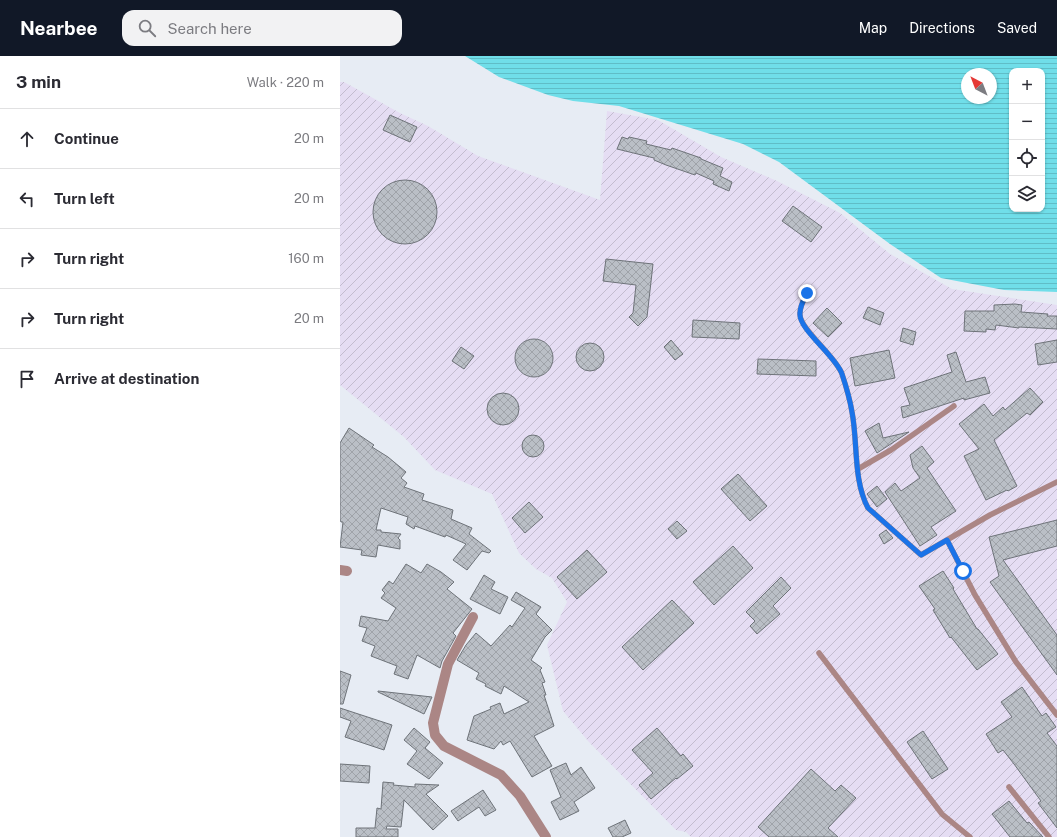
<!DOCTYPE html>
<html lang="en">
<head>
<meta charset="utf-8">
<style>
	:root { --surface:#fff; --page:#f2f2f3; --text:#2b2b33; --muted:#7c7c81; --line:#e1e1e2; --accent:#111827 }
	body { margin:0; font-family:"Public Sans",sans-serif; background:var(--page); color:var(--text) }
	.controls { position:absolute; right:12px; top:12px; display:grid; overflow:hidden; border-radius:8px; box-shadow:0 1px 3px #0004 }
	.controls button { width:36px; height:36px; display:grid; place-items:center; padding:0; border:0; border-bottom:1px solid var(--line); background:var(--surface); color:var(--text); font:20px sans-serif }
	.compass { position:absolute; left:621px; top:12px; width:36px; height:36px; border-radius:50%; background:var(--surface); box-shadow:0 1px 3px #0004; rotate:318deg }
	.stop { position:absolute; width:12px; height:12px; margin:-9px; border:3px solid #1a73e8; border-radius:50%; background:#fff }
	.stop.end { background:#1a73e8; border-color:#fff; box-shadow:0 1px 4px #0008 }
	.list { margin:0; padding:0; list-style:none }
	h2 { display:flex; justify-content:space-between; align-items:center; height:52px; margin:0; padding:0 16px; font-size:17px }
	h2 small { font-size:13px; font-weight:400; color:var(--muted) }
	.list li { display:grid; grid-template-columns:26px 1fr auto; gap:12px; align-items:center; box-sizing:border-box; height:60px; padding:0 16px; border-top:1px solid var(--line) }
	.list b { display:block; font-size:15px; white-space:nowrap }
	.list em { font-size:13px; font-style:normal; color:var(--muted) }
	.icon { flex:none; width:22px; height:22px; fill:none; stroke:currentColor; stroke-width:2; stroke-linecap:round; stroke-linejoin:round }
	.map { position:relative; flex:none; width:717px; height:781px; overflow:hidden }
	header { display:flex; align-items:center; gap:24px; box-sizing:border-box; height:56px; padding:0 20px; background:var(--accent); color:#fff }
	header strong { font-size:19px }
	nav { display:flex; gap:22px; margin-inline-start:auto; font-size:14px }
	.search { width:280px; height:36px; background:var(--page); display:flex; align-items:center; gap:10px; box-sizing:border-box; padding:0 14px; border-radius:12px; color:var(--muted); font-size:15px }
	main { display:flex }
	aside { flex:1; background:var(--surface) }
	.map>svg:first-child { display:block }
	.industrial { fill:url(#industrial-furrows) }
	.water { fill:url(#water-rules); fill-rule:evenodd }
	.building { fill:url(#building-cross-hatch); stroke:#6e7379 }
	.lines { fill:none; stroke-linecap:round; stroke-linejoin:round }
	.service { stroke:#ab8685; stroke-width:5.5 }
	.minor { stroke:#ab8685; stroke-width:10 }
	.route { stroke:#1a73e8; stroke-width:5 }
</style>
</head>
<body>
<header>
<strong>Nearbee</strong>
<div class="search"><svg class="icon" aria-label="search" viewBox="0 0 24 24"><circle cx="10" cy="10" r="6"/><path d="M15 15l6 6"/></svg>Search here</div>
<nav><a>Map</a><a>Directions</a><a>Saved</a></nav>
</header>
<main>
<aside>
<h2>3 min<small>Walk · 220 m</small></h2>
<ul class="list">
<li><svg class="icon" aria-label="ahead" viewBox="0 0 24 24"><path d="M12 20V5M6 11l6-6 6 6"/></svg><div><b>Continue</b></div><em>20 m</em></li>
<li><svg class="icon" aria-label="left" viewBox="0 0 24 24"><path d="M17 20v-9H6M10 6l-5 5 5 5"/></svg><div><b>Turn left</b></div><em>20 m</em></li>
<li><svg class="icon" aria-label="right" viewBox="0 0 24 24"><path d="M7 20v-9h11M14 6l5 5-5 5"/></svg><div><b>Turn right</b></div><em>160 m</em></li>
<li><svg class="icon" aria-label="right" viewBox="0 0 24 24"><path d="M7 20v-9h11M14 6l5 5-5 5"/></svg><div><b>Turn right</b></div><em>20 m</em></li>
<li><svg class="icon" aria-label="arrive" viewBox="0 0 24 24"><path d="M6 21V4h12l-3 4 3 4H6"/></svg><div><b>Arrive at destination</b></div></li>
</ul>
</aside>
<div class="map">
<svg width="717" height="781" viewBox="0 0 717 781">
	<defs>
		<pattern id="industrial-furrows" width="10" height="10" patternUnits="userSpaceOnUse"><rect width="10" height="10" fill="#e5ddf3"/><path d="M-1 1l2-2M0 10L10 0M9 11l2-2" fill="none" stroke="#c3bccf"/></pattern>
		<pattern id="water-rules" width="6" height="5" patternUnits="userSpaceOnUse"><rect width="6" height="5" fill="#70dee9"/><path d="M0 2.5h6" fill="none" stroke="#60bdc7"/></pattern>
		<pattern id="building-cross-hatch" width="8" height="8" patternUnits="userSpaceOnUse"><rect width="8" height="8" fill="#babfc6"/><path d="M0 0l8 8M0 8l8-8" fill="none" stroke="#9fa3a9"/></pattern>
	</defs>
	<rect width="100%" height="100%" fill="#e7ecf4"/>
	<!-- industrial -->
	<path class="industrial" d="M0,26H4L60,57L88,70L138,100L260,144L267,55L318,64L381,101L437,125L500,157L550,198L612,233L717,249V781H351L346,776L336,774L248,685L223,655L207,589L227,546L212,522L196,513L179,497L152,438L95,414L64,381L0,329Z"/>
	<!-- water -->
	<path class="water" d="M125,0H717V236L664,234L601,222L550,188L439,106L403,88L279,50L233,45L208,39L159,21ZM672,15H702V153H672ZM627,18H651V42H627Z"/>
	<!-- building -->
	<path class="building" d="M50,59L77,71L70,86L43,74Z
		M282,81L288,83L289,81L307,85L306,88L331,94L332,92L361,102V103L383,112L380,120L392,126L389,135L373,128L374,125L356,117L355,119L326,109L314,104V102L277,93Z
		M33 156a32 32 0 1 1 64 0a32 32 0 1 1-64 0Z
		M453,150L482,171L471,186L442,165Z
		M266,203L313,208L307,261L298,270L289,261L293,257L296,229L263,225Z
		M675,248L682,249L681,256L708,258L707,260H717V273L679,271V272L656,269L655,274L646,273V276L624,275L625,255H654V249Z
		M528,251L544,257L540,269L523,262Z
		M487,252L502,267L488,281L473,267Z
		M353,264L400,267L399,283L352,281Z
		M563,272L576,276L573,289L560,285Z
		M175 302a19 19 0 1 1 38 0a19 19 0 1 1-38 0Z
		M331,284L343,298L335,304L324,291Z
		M717,284V306L698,309L695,288Z
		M236 301a14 14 0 1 1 28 0a14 14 0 1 1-28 0Z
		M121,291L134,300L124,313L112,305Z
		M549,294L555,322L515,330L510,302Z
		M616,296L626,326L645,321L650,337L624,344V342L563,362L561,351L570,349L564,332L612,316L607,299Z
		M418,303L476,305V320L417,318Z
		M690,332L703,346L690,359L687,357L654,384L677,430L668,435L667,434L646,444L624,400L639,393L619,368L644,348L653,360L663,351L665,354Z
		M147 353a16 16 0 1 1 32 0a16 16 0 1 1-32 0Z
		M539,367L543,382L569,376L537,397L525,375Z
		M9,372L34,389L32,391L48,401L66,416L61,422L67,427L64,431L84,438L82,444L113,454L111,463L132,472L129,478L151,495L149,497L142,495L127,514L113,504L126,488L106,479L105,481L75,470L74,473L66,468L68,461L41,452L36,474H41V476L61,478L58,482L60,484V493L38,489L36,501L21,499L22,494L0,491L3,466H1L0,464V387Z
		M182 390a11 11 0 1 1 22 0a11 11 0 1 1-22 0Z
		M582,390L594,406L587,412L616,455L591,471L597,479L580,490L545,436L555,427L561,435L580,422L573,412L570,399Z
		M398,418L427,450L410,465L381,433Z
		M537,430L547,443L537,451L527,438Z
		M189,446L203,461L185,477L172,462Z
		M717,464V490L663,504L717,579V619L650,526L659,520L649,481Z
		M337,465L347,475L337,483L328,473Z
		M546,474L553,482L544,488L539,479Z
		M393,490L413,512L374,549L353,526Z
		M247,494L267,516L237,543L217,521Z
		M66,508L81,517L87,508L101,516L114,526L107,533L132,553L113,577L116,580L102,605L100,612L77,599L68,623L54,618L57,610L31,600L35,590L22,585L27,572L19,570L21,560L48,565L56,552L41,542L45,537L42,534L49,525L53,528Z
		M603,515L614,532L613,533L637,573H638L658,598L637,614L611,581L610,582L593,554L595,553L579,530Z
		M144,519L155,526L151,533L168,541L160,558L130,543Z
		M441,521L451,532L433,550L440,558L417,578L410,570L415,565L406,556Z
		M176,536L201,551L196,558L212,574L205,581L191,604L202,612L200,614L205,626L202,627L206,639H204L214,670L194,680L212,710L192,721L170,685L163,689L161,685L154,693L127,684L134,660L151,653L150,651L160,647L164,658L189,646L164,630L161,638L145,630L146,628L136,623L139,617L117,604L126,589L136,577L151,590L170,569L172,571L185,552L171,544Z
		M332,544L354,567L303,614L282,591Z
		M0,615L11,619L3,648H0Z
		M682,631L702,660L706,657L716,671L707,677L717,690V772L698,747L701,745L674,708L663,694L658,697L646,678L672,661L661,646Z
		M38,635L92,641L84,658L38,636Z
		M0,652L52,669L44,694L5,681L11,665L0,661Z
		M74,672L90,686L85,692L103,707L89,723L67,708L77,695L64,684Z
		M317,672L341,700L343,698L353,710L337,723L336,722L311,743L299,729L313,717L292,694Z
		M583,675L608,713L592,723L567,686Z
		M226,707L231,719L241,711L255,732L234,746L239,755L220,764L211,746L221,741L210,714Z
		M0,708L30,710L29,727L0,725Z
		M471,713L495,735L501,729L516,742L488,772L498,781H429L418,771Z
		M43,726L54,727L53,729L75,731V728L99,729L86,738L108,760L93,774L64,744L61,771L47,770L46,773H58V781H16V772H35L37,752L41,753Z
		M143,734L156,754L145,760L139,751L118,765L111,755Z
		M669,745L687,767L689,766L703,781H670L652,758Z
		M285,764L291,777L282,781H273L268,772Z"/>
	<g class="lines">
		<!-- service -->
		<path class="service" d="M467,237C464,243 460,250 460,257C458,272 496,300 502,318C506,330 510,344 512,356C518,387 513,424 528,452L581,499L650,459L717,426
			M518,413L551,394L614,350
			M607,484L635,539L676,606L717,659
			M479,597L602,758L630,781
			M669,731L709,781"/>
		<!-- minor -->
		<path class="minor" d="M0,514L7,515
			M133,561L108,608L93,667L95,679L104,690L161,719L180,740L206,781"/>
	</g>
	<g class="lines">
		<!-- route -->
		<path class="route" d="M467,237C464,243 460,250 460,257C458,273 496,300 502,318C506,330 510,344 512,356C518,387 513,424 528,452L581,499L607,484L623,515"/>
	</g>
</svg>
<div class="controls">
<button>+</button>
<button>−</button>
<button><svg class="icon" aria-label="locate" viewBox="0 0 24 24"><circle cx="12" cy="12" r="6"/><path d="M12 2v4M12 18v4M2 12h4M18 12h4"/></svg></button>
<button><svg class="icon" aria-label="layers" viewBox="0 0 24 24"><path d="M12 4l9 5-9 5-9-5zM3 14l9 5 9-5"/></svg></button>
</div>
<svg class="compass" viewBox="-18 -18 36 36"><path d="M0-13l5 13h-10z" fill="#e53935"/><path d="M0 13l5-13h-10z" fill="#7c7c81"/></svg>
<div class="stop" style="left:623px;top:515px"></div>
<div class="stop end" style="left:467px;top:237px"></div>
</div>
</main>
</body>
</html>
